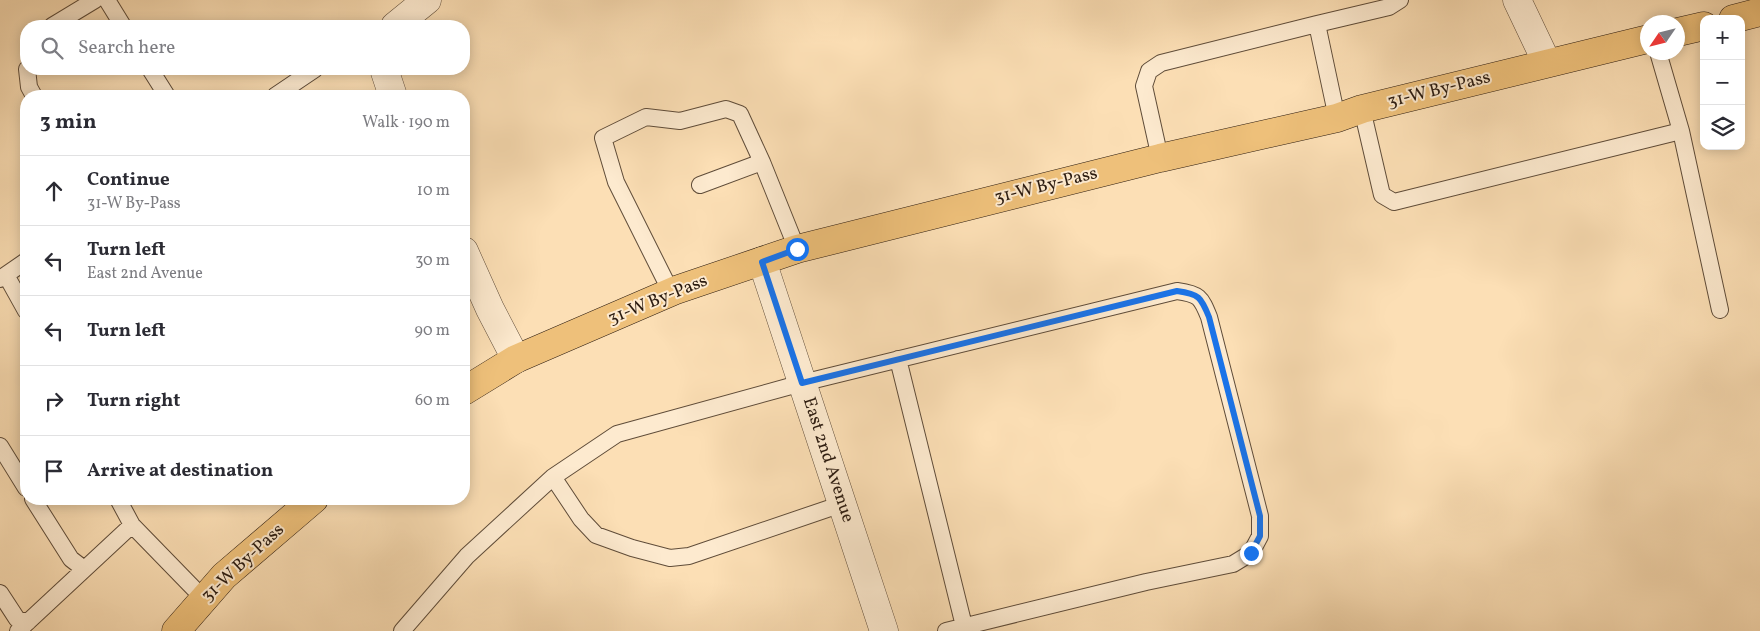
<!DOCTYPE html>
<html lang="en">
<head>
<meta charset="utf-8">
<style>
	:root { --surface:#fff; --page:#f2f2f3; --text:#2b2b33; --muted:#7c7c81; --line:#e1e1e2 }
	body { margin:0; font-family:Vollkorn,serif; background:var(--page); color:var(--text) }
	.controls { position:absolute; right:15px; top:15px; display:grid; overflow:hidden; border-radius:10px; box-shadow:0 2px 12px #0003 }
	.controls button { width:45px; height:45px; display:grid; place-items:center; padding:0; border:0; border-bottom:1px solid var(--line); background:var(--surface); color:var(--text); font:25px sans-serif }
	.compass { position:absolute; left:1640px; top:15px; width:45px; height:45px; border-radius:50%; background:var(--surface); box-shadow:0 2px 12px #0003; rotate:235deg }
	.stop { position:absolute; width:15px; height:15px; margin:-11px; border:4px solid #1a73e8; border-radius:50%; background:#fff }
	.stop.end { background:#1a73e8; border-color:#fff; box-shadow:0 1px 5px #0008 }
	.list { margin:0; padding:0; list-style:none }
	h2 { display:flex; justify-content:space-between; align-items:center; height:65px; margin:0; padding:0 20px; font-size:21px }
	h2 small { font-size:16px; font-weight:400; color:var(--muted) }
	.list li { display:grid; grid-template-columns:32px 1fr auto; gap:15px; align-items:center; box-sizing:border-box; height:70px; padding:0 20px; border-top:1px solid var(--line) }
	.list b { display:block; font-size:19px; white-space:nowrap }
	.list p { margin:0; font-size:16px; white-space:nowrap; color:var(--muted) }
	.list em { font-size:16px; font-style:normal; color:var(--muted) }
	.icon { flex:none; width:28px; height:28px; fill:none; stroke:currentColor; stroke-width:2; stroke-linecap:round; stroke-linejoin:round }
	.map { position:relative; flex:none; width:1760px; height:631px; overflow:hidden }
	.search { position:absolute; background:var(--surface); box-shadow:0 2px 12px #0003; left:20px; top:20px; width:450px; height:55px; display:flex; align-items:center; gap:12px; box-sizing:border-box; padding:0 18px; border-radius:20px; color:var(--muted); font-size:19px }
	.panel { position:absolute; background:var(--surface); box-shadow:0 2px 12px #0003; left:20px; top:90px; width:450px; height:415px; border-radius:20px }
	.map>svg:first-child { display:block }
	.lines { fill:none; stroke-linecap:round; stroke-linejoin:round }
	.lane-casing { stroke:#5f4c39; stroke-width:18 }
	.street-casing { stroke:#5f4c39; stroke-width:29 }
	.primary-casing { stroke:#2b1b10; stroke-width:29 }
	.lane { stroke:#fdeacf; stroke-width:16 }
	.street { stroke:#fdeacf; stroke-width:28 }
	.primary { stroke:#eec07a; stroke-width:28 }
	.route { stroke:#1a73e8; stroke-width:6 }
	.labels { text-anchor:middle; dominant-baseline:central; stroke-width:4; stroke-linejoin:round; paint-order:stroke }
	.street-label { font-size:18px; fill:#2b1b10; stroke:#fdeacf }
</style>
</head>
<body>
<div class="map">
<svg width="1760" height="631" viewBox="0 0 1760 631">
	<rect width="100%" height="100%" fill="#fcdfb5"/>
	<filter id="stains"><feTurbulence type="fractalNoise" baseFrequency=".004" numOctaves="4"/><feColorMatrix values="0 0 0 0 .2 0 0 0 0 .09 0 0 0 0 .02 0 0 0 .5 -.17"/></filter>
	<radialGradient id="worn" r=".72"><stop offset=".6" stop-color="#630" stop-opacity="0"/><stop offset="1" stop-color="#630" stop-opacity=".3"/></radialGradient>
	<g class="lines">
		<!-- lane casing -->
		<g class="lane-casing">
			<path id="lane" d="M107,0L123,26
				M1317,24L1389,7L1400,0
				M52,26L95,0
				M27,69L29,87L34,96
				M150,69L167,96
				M275,96L315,69
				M1362,109L1382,195L1394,202L1681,131L1658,52
				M1681,131L1720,310
				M1160,158L1144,86L1149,71L1161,63L1317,24L1337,118
				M700,185L762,162
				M6,275L26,311
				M0,279L26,261
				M671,292L616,182L603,138L646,117L680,121L726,109L740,114L762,162L797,249
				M898,359L964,626
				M0,446L26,488
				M553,477L581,519L596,535L632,548L670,558L689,556L842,504
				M33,499L71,559L84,569
				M118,499L132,525
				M0,593L17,619L28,622
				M18,631L132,525L204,599
				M402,631L467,556L553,477L617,434L802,383L1177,291C1199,294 1201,297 1209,317L1260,516V536L1251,553L1233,564L1146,582L946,631"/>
		</g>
		<!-- street casing -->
		<g class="street-casing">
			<path id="street" d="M1517,0L1547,63
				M395,26L427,0
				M384,69L393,96
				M464,251L490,309L516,359
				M762,261L884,631"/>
		</g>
		<!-- primary casing -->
		<g class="primary-casing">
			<path id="primary" d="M1733,19L1760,12
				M1678,32L1704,26
				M464,391L516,359L676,290L797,249L1160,158L1337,118L1362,109L1648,39
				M176,631L224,576L314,499"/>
		</g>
		<!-- lane -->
		<use href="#lane" class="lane"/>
		<!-- street -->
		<use href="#street" class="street"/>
		<!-- primary -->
		<use href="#primary" class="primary"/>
	</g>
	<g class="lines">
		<!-- route -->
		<path class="route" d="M797,249L762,262L802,383L1177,291C1199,294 1201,297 1209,317L1260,516V536L1251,553"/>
	</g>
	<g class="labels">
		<!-- street labels -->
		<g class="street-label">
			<text transform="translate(1439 90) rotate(-14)">31-W By-Pass</text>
			<text transform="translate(1046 186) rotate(-14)">31-W By-Pass</text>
			<text transform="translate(658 300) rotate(-22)">31-W By-Pass</text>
			<text transform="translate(828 460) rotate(72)">East 2nd Avenue</text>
			<text transform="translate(243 563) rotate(-43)">31-W By-Pass</text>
		</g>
	</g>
	<rect width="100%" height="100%" filter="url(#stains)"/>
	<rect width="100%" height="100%" fill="url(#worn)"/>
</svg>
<div class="controls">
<button>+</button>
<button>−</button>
<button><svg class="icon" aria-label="layers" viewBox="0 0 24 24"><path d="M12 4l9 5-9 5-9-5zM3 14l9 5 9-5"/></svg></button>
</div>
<svg class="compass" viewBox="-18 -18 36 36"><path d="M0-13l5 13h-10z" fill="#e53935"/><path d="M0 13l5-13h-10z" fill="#7c7c81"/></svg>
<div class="stop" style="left:797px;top:249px"></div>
<div class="stop end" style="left:1251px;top:553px"></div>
<div class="search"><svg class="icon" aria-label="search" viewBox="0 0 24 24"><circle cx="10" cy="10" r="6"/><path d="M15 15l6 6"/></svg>Search here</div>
<section class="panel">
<h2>3 min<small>Walk · 190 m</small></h2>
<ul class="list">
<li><svg class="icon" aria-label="ahead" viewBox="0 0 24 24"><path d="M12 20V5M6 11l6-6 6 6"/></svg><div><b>Continue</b><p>31-W By-Pass</p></div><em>10 m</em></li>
<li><svg class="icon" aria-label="left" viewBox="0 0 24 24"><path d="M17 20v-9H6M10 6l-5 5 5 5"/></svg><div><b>Turn left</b><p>East 2nd Avenue</p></div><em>30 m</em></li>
<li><svg class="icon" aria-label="left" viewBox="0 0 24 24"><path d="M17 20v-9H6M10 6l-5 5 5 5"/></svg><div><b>Turn left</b></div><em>90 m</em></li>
<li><svg class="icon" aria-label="right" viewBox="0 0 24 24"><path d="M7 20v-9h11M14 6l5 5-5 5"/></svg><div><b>Turn right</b></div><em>60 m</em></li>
<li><svg class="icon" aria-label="arrive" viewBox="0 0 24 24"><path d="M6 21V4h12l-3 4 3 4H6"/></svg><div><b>Arrive at destination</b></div></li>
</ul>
</section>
</div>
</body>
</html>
